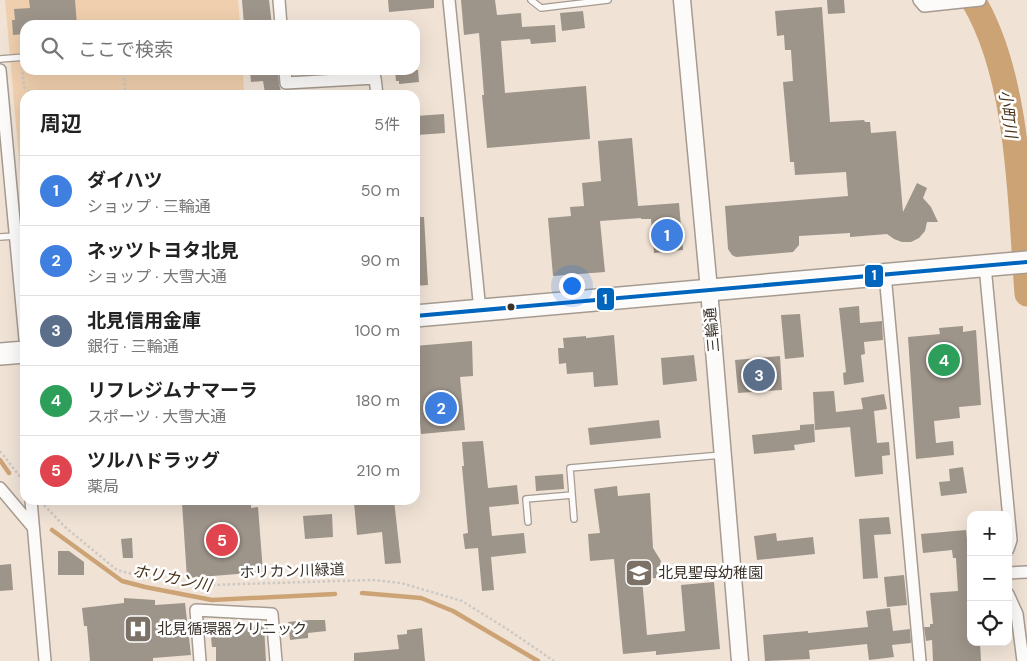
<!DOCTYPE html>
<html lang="ja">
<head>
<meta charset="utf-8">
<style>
	:root { --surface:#fff; --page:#f2f2f2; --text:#222; --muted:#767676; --line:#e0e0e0; --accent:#ea580c }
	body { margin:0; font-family:"DM Sans","Noto Sans JP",sans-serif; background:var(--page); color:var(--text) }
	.controls { position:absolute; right:15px; bottom:15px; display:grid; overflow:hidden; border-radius:10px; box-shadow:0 5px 20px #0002 }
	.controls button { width:45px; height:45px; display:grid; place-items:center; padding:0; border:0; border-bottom:1px solid var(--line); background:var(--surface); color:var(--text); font:25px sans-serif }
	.you { position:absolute; left:571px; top:285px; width:18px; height:18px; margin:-12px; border:4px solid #fff; border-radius:50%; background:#1a73e8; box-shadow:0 0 0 8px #1a73e833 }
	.badge { display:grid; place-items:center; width:32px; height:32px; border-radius:50%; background:var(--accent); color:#fff; font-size:16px; font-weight:700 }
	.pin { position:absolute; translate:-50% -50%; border:2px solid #fff; box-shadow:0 1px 5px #0006 }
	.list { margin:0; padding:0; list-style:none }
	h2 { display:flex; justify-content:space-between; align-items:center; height:65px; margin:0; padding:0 20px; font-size:21px }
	h2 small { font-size:16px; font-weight:400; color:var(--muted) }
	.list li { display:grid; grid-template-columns:32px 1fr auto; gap:15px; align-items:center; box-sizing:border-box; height:70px; padding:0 20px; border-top:1px solid var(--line) }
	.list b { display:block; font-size:19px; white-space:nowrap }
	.list p { margin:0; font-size:16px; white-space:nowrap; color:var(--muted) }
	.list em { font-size:16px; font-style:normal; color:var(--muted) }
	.icon { flex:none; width:28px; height:28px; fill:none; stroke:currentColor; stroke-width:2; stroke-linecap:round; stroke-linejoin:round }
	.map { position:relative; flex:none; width:1027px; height:661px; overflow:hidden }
	.search { position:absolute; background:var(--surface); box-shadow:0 5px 20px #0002; left:20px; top:20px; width:400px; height:55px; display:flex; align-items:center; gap:12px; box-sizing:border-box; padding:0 18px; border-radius:15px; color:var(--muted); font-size:19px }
	.panel { position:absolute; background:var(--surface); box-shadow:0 5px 20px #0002; left:20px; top:90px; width:400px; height:415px; border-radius:15px }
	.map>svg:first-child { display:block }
	.green { fill:#efcfae }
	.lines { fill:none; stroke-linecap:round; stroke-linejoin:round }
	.stream { stroke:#cca375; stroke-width:4.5 }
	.river { stroke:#cca375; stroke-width:25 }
	.building { fill:#9d948a }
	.lane-casing { stroke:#a59b91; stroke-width:8 }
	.street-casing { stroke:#a59b91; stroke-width:14 }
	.secondary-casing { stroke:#a59b91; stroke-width:19 }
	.highway-casing { stroke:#a59b91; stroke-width:24 }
	.path { stroke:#ccc8c3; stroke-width:2.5; stroke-dasharray:2.5 2.5; stroke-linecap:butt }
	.lane { stroke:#fdfbf9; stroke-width:5.5 }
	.street { stroke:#fdfbf9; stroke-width:11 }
	.secondary { stroke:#fdfbf9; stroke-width:16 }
	.highway { stroke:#fdfbf9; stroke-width:21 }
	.bus-1-casing { stroke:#fff; stroke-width:8 }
	.bus-1 { stroke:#0065bd; stroke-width:4 }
	.bus-dot { fill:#3c332a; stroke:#fff; stroke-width:2 }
	.labels { text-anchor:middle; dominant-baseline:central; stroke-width:5; stroke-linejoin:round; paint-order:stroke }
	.street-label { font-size:15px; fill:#3c332a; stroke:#fff }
	.poi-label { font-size:15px; fill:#3c332a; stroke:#fff; text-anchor:start }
	.water-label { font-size:16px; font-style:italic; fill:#493218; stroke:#fff }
	.line-badge { stroke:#fff; stroke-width:2 }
	.badge-label { font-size:14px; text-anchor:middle; font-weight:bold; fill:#fff }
</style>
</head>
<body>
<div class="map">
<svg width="1027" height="661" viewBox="0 0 1027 661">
	<rect width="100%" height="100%" fill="#f0e3d6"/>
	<!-- green -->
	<path class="green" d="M5,0H238L240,25H25V70H243L244,95H25V227Z"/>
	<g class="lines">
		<!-- stream -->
		<path class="stream" d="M0,460L9,473
			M52,530L122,581L145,587L212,600L335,594
			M362,593L421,598L453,611L538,661"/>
		<!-- river -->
		<path class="river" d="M973,0C1020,78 1020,204 1027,294"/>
	</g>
	<!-- building -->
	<path class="building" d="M29,0H75L77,25H25V34L13,35L12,20H15L14,9L30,8Z
		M242,0H269L272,25H244Z
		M388,0H434V8L389,12Z
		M461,0H495L497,15L521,13L522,27L555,25L556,42L531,44L530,39L501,41L505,93L586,86L590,139L487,148L482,95H484L479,33L464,35Z
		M827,0H844L845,13L828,14Z
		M822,7L830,122L864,120L865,122H870L871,133L896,131L903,212L917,183L927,188L923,198L931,207L938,222H927L925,231L919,238L911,242H902L894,239L887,234L850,237V233L799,236V245L793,252L736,257L732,255L728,249L725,206L848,196L846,172L795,175L794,162H790L783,82L793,81L791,50H785L784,35L777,36L775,11Z
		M583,11L585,28L562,31L560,13Z
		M250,70H278L279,84L281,91L265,93L263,81L251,82Z
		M395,70H418L419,82L399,84V81H396Z
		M444,114L445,133L417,135L416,116Z
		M632,138L638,206L679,203L683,250L654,253L651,219H641V218L600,221L605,272L553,276L548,218L571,216L570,207L584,206L582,183L601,181L598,141Z
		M415,217H424L428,285L415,286Z
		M859,306L860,323L882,321L883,340L864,342L865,354L861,355L864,382L844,385L843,373L846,372L839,308Z
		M800,314L804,357L785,359L781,315Z
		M963,326V332L976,330L981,405L959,407L960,418L934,421L936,443L953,441L954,455L916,459L908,337L940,334L939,328Z
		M614,335L618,385L594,387L593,372L567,374L566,363L559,364L558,348H564L563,338L586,336V338Z
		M472,341L473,376L460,377L465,430L421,434L417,386L415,387V346Z
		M694,355L697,381L663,385L661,358Z
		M780,356L782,390L738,393L735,360Z
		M834,391L836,412L863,409L861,398L884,394L887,409L874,411L877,443L889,442L890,455L882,456L883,474L855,477L850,427L815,430L813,392Z
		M659,420L661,438L590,445L588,428Z
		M814,424L815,442L794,445L795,450L754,454L752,435L800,430V425Z
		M483,441L488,488L517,485L519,504L489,507L492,536L524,533L526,553L491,557L494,590L482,591L478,548L465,549L463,534L468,533L462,466H464L462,442Z
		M963,467L967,493L941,496L939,482L950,481L949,469Z
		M563,474L564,489L536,491L535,476Z
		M617,486L618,496L650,493L653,548L661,561L656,578L642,579L647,635L685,631L681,585L714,582L720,649L656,655V651L623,654L614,559L590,561L588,534L600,533L594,489Z
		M226,500H249V502H251V508L258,507L263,572L187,578L182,503Z
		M376,500H394L401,563L385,564L382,532L357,535L354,502Z
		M332,514L333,537L305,539L303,516Z
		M889,517L891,534L874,535L878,578L863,579L859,519Z
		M966,530L971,576V642H980L981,661H933L932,640L926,641L924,627H930V624H933L930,593L958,591L956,558H953L952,550L923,553L921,534Z
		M776,533L777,541L813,537L815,554L757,560L754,536Z
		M132,538L133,558H123L121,539Z
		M58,551H69L84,562V575H58Z
		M11,564L13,590L0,591V565Z
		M904,575L907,605L887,607L884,577Z
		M124,598L155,600V605L185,603L191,655L153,658V661H90L87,626H84L82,608L124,603Z
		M890,608L893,631L910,629L911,643L892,645L894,657L869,660L867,644L809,650L810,659L765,661L763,635L808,631V633L868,627L866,611Z
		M310,620H325L326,631L308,633V638L290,640L288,622Z
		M234,626V628L264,626L266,661H216V647H212L210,628Z
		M422,628L425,661H354V653L399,649L397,635L407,634V630Z"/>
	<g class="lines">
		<!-- lane casing -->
		<g class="lane-casing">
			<path id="lane" d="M531,0L541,8L608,0
				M0,59L25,57
				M0,237L15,236
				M574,519L570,468L722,455
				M528,522L526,499L572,495"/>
		</g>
		<!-- street casing -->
		<g class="street-casing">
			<path id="street" d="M279,0L281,25
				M449,0L480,311
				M919,0L924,6L980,0
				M0,70L25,339
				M285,70L286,83L375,78L377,95
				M985,266L1011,540L1008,549
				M885,274L920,661
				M0,488L32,526
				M31,500L45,661
				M1008,573L1027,572
				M1008,594L1017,614L1023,661
				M200,661L196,610L272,614L276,661"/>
		</g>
		<!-- secondary casing -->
		<g class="secondary-casing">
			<path id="secondary" d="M682,0L709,290L740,661"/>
		</g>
		<!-- highway casing -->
		<g class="highway-casing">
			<path id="highway" d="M415,316L1027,262
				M0,354L25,352"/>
		</g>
		<!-- path -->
		<path class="path" d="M22,67L24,87L33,95
			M124,73L125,95
			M0,451L25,483
			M44,505L65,527L117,570L140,576L178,583L208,585L372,580L401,583L462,601L507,629L554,661"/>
		<!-- lane -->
		<use href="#lane" class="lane"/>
		<!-- street -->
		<use href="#street" class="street"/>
		<!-- secondary -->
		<use href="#secondary" class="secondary"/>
		<!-- highway -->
		<use href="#highway" class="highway"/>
		<!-- bus-1 casing -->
		<g class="bus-1-casing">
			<path id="bus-1" d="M415,316L1027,262"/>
		</g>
		<!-- bus-1 -->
		<use href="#bus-1" class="bus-1"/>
	</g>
	<!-- icons -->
	<defs>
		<g id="school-square" transform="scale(1.4375)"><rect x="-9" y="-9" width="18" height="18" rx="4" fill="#7b7166" stroke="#fff"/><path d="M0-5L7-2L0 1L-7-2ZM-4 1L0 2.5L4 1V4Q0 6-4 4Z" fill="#fff"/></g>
		<g id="hospital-square" transform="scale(1.4375)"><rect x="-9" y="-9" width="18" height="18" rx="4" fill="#7b7166" stroke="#fff"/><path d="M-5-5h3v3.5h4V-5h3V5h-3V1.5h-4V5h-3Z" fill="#fff"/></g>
	</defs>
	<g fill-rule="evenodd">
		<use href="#school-square" x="639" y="573"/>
		<use href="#hospital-square" x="138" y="629"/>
	</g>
	<!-- markers -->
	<circle class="bus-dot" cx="511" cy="307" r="4.5"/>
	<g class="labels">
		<!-- street labels -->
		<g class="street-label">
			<text transform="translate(712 330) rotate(-95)">三輪通</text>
			<text transform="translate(292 571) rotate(-2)">ホリカン川緑道</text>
		</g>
		<!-- poi labels -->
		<g class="poi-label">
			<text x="658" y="573">北見聖母幼稚園</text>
			<text x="157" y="629">北見循環器クリニック</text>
		</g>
		<!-- water labels -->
		<g class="water-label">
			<text transform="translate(1008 114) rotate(82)">小町川</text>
			<text transform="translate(172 578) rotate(11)">ホリカン川</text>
		</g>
	</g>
	<g class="line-badge">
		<rect x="864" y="264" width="20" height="24" rx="5" fill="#0065bd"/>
		<rect x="596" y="287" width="19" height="24" rx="5" fill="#0065bd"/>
	</g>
	<g class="badge-label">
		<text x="874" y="280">1</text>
		<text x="605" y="304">1</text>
	</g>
</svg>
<div class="controls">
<button>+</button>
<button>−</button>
<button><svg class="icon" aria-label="locate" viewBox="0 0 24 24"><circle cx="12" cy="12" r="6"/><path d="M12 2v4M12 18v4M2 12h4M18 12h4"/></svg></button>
</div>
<div class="you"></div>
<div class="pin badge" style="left:667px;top:235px;background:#3f7fe0">1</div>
<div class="pin badge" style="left:441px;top:408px;background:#3f7fe0">2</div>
<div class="pin badge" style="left:759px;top:375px;background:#5c6f8a">3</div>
<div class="pin badge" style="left:944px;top:360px;background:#2e9e5b">4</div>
<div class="pin badge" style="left:222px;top:540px;background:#e0444e">5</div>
<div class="search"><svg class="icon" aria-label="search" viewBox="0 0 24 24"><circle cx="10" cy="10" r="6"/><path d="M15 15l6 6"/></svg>ここで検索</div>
<section class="panel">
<h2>周辺<small>5件</small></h2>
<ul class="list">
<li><span class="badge" style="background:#3f7fe0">1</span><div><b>ダイハツ</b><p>ショップ · 三輪通</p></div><em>50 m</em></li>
<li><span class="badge" style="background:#3f7fe0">2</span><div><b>ネッツトヨタ北見</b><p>ショップ · 大雪大通</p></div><em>90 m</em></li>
<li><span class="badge" style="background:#5c6f8a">3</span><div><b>北見信用金庫</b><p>銀行 · 三輪通</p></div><em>100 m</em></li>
<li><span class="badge" style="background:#2e9e5b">4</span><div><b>リフレジムナマーラ</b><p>スポーツ · 大雪大通</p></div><em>180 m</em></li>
<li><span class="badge" style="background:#e0444e">5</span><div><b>ツルハドラッグ</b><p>薬局</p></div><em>210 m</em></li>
</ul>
</section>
</div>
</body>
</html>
